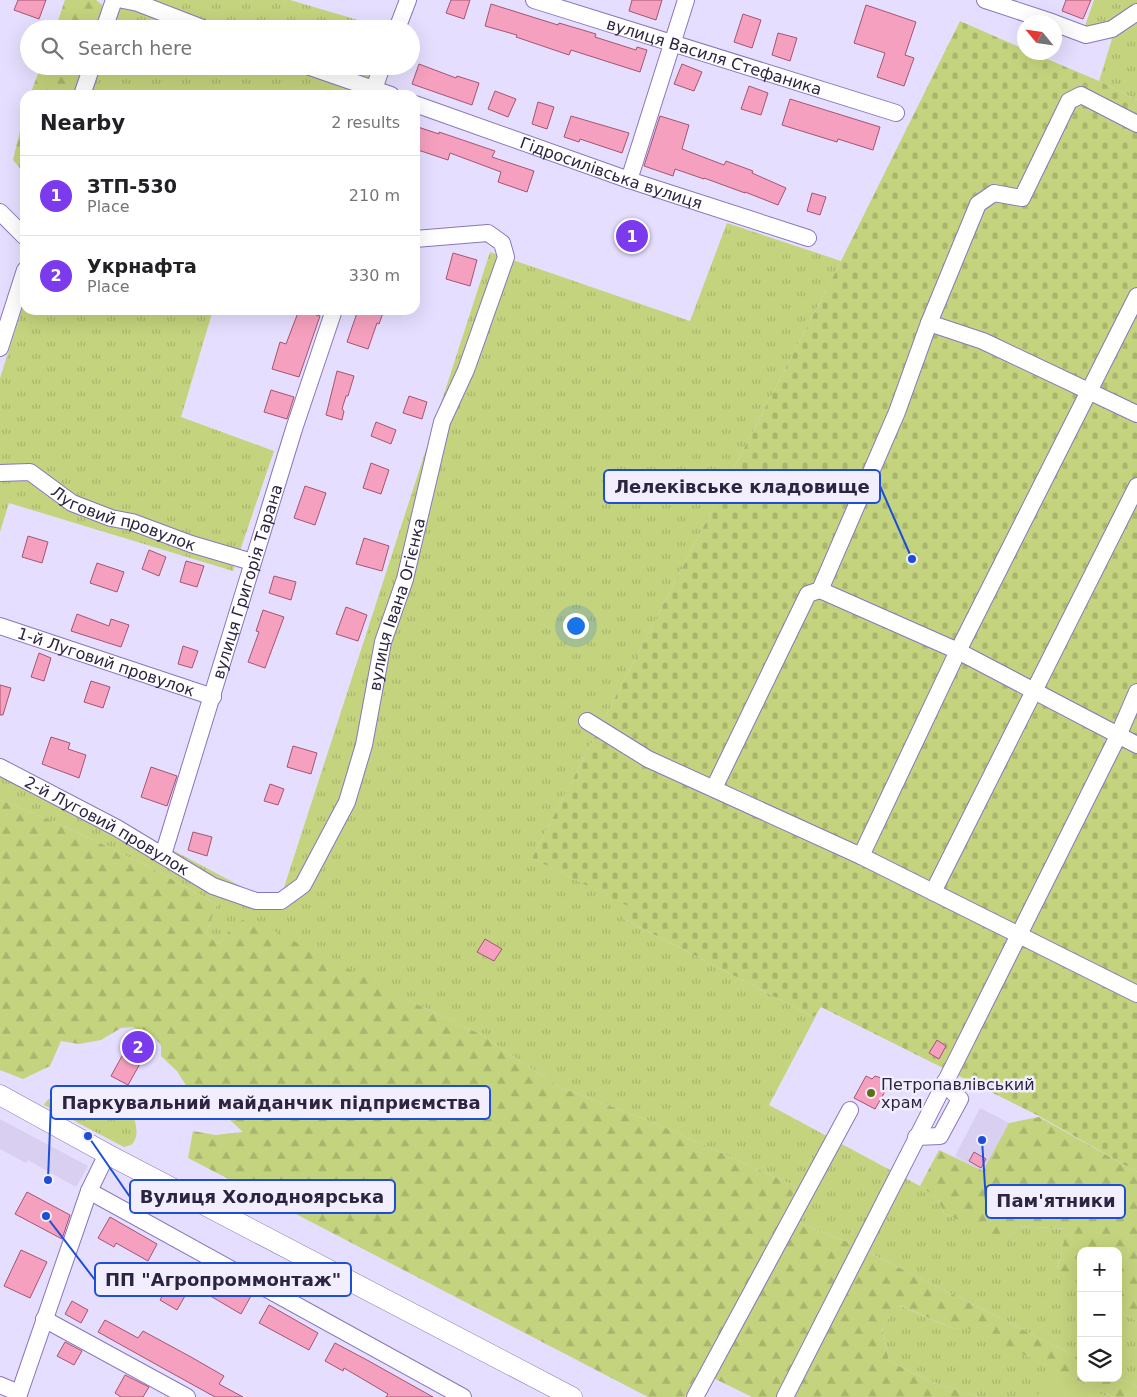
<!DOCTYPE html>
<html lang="en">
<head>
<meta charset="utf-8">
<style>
	:root { --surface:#fff; --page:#f2f2f2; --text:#202124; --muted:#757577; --line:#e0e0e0; --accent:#7c3aed }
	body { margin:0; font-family:"DejaVu Sans",sans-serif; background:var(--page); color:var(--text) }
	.controls { position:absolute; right:15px; bottom:15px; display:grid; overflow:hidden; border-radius:10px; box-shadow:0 5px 20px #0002 }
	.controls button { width:45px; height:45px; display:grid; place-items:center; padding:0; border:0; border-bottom:1px solid var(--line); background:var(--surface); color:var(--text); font:25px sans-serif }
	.compass { position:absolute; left:1017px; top:15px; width:45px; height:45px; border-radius:50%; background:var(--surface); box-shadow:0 5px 20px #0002; rotate:299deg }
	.you { position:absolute; left:575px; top:625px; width:18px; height:18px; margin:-12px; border:4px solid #fff; border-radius:50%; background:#1a73e8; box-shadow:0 0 0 8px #1a73e833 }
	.badge { display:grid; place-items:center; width:32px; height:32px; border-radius:50%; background:var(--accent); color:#fff; font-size:16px; font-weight:700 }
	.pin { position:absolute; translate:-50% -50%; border:2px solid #fff; box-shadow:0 1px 5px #0006 }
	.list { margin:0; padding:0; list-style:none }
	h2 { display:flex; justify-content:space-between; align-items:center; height:65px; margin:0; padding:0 20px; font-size:21px }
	h2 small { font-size:16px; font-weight:400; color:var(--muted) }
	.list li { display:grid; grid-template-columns:32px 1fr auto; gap:15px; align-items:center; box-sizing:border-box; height:80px; padding:0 20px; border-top:1px solid var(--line) }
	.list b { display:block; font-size:19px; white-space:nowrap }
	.list p { margin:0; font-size:16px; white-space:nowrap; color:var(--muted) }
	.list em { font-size:16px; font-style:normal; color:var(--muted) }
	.icon { flex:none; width:28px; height:28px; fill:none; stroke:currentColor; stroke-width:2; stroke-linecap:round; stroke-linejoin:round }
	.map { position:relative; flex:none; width:1137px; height:1397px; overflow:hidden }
	.search { position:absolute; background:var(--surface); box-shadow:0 5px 20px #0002; left:20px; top:20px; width:400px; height:55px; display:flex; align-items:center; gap:12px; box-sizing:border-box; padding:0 18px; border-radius:28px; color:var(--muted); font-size:19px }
	.panel { position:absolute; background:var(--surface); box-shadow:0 5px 20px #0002; left:20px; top:90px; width:400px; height:225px; border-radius:15px }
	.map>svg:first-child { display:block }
	.built { fill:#d8cff1 }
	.grass { fill:url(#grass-tufts) }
	.forest { fill:url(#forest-firs) }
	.cemetery { fill:url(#cemetery-stones) }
	.park { fill:#c4d37d }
	.building { fill:#f5a0be; stroke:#a35573 }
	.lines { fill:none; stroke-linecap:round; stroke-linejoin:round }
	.minor-casing { stroke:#8b75bd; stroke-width:18 }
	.major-casing { stroke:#8b75bd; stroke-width:21 }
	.minor { stroke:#fff; stroke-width:16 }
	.major { stroke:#fff; stroke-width:20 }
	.poi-dot { fill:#616d15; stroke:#f2eefe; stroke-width:2 }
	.labels { text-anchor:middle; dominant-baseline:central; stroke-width:5; stroke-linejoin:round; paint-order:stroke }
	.street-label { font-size:16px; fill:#2d2441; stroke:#f2eefe }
	.poi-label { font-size:16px; fill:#2d2441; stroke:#f2eefe; text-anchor:start }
	.leader { fill:none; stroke:#1d4ed8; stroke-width:2 }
	.callout-dot { fill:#1d4ed8; stroke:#f2eefe; stroke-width:2 }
	.callout { fill:#f2eefe; stroke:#1d4ed8; stroke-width:2 }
	.callout-label { font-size:18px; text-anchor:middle; font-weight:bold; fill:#2d2441 }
</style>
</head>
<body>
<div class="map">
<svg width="1137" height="1397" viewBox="0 0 1137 1397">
	<defs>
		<pattern id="grass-tufts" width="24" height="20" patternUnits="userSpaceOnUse" patternTransform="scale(1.25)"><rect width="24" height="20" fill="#c4d37d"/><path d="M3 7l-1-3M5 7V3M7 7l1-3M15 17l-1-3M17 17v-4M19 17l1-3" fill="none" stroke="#a9b56d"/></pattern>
		<pattern id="forest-firs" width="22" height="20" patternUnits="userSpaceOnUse" patternTransform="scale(1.25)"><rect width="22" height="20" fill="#c4d37d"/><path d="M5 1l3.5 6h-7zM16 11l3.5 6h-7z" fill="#a9b56d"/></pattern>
		<pattern id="cemetery-stones" width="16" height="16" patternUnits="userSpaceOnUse" patternTransform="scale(1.25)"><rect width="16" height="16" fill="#c4d37d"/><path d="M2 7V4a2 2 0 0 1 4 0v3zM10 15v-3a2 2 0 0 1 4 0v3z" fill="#a9b56d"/></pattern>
	</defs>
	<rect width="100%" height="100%" fill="#e6defe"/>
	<!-- built -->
	<path class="built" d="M980,1108L1009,1123L983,1172L955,1156Z
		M0,1119L88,1166L76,1187L28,1160L26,1163L0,1149Z"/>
	<!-- grass -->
	<path class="grass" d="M121,0H290L385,28L112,29Z
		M1094,0H1137V100L1099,81L1112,39L1085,26Z
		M100,66H373L364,95H91Z
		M727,223L841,261L532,858L629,906L624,919L814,1017L818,1012L769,1105L920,1186L938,1199L944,1213L1008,1243L1017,1226L1068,1229L1057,1268L1074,1284L1081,1278V1359L848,1242L787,1218L795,1186L650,1121L559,1087L480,1034L406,999L232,927L219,944L206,934L217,904C147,865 75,828 0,800V759L278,906L490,252L690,321Z
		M25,300V310H213L181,417L274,451L233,571L9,503L0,532V378Z
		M86,1085C99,1085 112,1086 122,1095C131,1104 144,1135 131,1145C131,1145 124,1147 124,1147L44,1105C49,1094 75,1087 86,1085Z
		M899,1305L954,1329L965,1326L1114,1397H979L927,1380L889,1361L882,1327Z
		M1118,1311L1137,1321V1387L1118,1378Z"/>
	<!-- forest -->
	<path class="forest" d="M65,0H96L105,7L97,29H55Z
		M41,66H83L73,95H30Z
		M25,110V178L23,172L13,160Z
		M0,800C75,828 147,865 217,904L206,934L219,944L232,927L247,917L406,999L480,1034L559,1087L650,1121L795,1186L787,1218L848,1242L1081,1359V1378H1118L1137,1387V1397H1114L965,1327L954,1329L900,1305L882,1327L889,1361L927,1380L979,1397H752L699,1371L685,1397H648L188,1158L193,1131L215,1135L243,1132L216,1107L197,1103L177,1071L161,1056V1045L153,1036L142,1033L133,1027L121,1028L101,1040L79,1044L61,1041L50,1066L23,1079L0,1070Z
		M1039,1117L1137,1172V1321L1118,1311V1251H1081V1278L1074,1284L1057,1269L1067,1229L1017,1226L1008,1244L944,1213L938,1199L920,1186L939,1150L983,1171L1009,1123Z"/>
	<!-- cemetery -->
	<path class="cemetery" d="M960,21L1024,49V52L1033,53L1099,81L1137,100V1172L1039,1116L821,1007L814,1017L624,919L628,906L532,858L841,261Z"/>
	<!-- park -->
	<path class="park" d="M1050,1370L1109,1397H1037Z"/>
	<!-- building -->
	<path class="building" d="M18,0H46L39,19L14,10Z
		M451,0H470L464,19L446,13Z
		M632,0H662L656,20L629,11Z
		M1066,0H1091L1083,19L1062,11Z
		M491,4L558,25L559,23L586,31L596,34L595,37L636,50L637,47L647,50L640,72L571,50L569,55L516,37L517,35L485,26Z
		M866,5L916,22L905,55L914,58L904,86L877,77L885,53L854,43Z
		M743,14L761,20L752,48L734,42Z
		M778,33L797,38L790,61L772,55Z
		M419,64L456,78L457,76L479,83L472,105L412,84Z
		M682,64L702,72L694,91L674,84Z
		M749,86L768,93L761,115L741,109Z
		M495,91L516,99L508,117L488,109Z
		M790,99L880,127L873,150L838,139L837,142L782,125Z
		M538,102L554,107L547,129L532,124Z
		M571,116L629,133L622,153L580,139L579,142L564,137Z
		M660,116L689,125L682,149L724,165L726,161L753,171L752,173L786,188L778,205L745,192V193L704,178V179L675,169L673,176L644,166Z
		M415,126L439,134V132L495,151L492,157L534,171L527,192L498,182L501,172L450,153L448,160L415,149Z
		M812,193L826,197L820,215L807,211Z
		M629,227L639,230L634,246L624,242Z
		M453,253L477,260L470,286L446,279Z
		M299,310L320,316L299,377L272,369L280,342L286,344Z
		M358,310H384L379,324L377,323L368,349L347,342Z
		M337,371L354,376L348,396H346L342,409L344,411L342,420L326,415Z
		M271,390L294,397L287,419L264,412Z
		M409,396L427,402L422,419L403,413Z
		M376,422L396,430L391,444L371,436Z
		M371,463L389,470L381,494L363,488Z
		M305,486L326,493L315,525L294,518Z
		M28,536L48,542L42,563L22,557Z
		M364,538L389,546L382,571L356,564Z
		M149,550L166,557L159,576L142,569Z
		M186,561L204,566L197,587L180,582Z
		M97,563L124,572L117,592L90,583Z
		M274,576L296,582L291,600L269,593Z
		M346,607L367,615L358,641L336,634Z
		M263,610L284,617L265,668L248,662L259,632L256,631Z
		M77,614L109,626L111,619L129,625L121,647L71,631Z
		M183,646L198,651L192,668L178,664Z
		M39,653L51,658L44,681L31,677Z
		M91,681L110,687L103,708L84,702Z
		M0,685L11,688L3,715H0Z
		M51,737L70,743L68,749L86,755L79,778L42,764Z
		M293,746L317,753L311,774L287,767Z
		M151,767L177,776L167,806L141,797Z
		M270,784L284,789L278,805L264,801Z
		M193,832L212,837L207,856L188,850Z
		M485,939L502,949L494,961L477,952Z
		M133,1036L150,1046L128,1085L111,1076Z
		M937,1040L946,1046L939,1059L929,1053Z
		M866,1076L872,1079L875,1076L881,1078L882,1085L887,1088L875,1109L854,1098Z
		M974,1152L986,1159L981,1168L969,1161Z
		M27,1192L70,1215L62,1239L15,1214Z
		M110,1217L157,1244L148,1261L116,1243L114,1247L98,1238Z
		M21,1250L47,1262L30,1298L4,1286Z
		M217,1277L251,1296L241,1314L207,1294Z
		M168,1286L185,1296L177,1310L160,1300Z
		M72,1301L88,1310L81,1323L65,1314Z
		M269,1305L318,1333L309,1350L259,1323Z
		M105,1320L138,1338L143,1331L191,1357L224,1376L219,1384L243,1397H215L159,1366L98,1332Z
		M65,1342L82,1351L74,1365L57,1356Z
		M335,1343L367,1360L433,1397H386L388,1394L344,1368L343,1371L325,1361Z
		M125,1375L149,1387L143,1397H121L115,1393Z"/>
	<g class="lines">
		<!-- minor casing -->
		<g class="minor-casing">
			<g id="minor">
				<path d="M123,0L138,3L205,29"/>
				<path id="s1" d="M534,0L896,113"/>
				<path d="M985,0L1052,22"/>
				<path d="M1054,23L1086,35L1112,29L1137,12"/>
				<path d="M104,29L114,0"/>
				<path d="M397,29L408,0"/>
				<path d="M307,66L391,95"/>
				<path d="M374,89L382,66"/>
				<path d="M82,95L92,66"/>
				<path id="s2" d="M415,104L629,180L808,238"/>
				<path d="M629,180L686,0"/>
				<path d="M0,212L25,237"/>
				<path d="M929,323L983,341L1137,414"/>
				<path d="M0,348L25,270"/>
				<path id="s3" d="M0,473L30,472L72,503L111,518L132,522L191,544L252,562"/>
				<path d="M820,590L958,651L1137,745"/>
				<path id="s4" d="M0,626L213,697"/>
				<path d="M587,721L648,759L861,856L1137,994"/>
				<path id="s5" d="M0,767L117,828L213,886L256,901H281L303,885L347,802L364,745L383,642L405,579L442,422L466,370L506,257L502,243L488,233L415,239"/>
				<path d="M714,788L808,594L820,590L897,412L929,323L978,204L994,193L1022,198L1069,101L1081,95L1137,124"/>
				<path id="s6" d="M163,855L294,429L334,310"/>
				<path d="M861,856L958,651L1137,296"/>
				<path d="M933,892L1137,486"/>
				<path d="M916,1137L940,1136L960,1099L944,1083"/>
				<path d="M89,1191L463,1397"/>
				<path d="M44,1319L187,1397"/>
				<path d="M0,1385L19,1393"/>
				<path d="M18,1397L89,1191L107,1154"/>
				<path d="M695,1397L850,1110"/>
				<path d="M785,1397L956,1061L1118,736L1137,692"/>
			</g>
		</g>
		<!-- major casing -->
		<g class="major-casing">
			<path id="major" d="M0,1095L107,1154L572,1397"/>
		</g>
		<!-- minor -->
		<use href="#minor" class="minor"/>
		<!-- major -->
		<use href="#major" class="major"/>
	</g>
	<!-- markers -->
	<circle class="poi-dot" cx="871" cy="1093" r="5"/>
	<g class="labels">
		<!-- street labels -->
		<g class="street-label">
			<text stroke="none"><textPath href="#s1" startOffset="189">вулиця Василя Стефаника</textPath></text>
			<text stroke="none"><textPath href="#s2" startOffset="208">Гідросилівська вулиця</textPath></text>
			<text stroke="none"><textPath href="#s3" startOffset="136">Луговий провулок</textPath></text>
			<text stroke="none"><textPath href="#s6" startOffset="286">вулиця Григорія Тарана</textPath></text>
			<text stroke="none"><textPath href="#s5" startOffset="640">вулиця Івана Огієнка</textPath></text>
			<text stroke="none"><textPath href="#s4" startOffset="112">1-й Луговий провулок</textPath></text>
			<text stroke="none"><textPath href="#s5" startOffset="122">2-й Луговий провулок</textPath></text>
		</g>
		<!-- poi labels -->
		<g class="poi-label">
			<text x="881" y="1084">Петропавлівський<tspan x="881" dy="18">храм</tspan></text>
		</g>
	</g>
	<!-- callouts -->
	<path class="leader" d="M912 559L880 486M48 1180L51 1102M88 1136L130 1197M982 1140L986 1201M46 1216L95 1280"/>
	<g class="callout-dot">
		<circle cx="912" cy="559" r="5"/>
		<circle cx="48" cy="1180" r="5"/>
		<circle cx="88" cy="1136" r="5"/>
		<circle cx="982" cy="1140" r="5"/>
		<circle cx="46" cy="1216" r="5"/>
	</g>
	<g class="callout">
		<rect x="604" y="470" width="276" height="33" rx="5"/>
		<rect x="51" y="1086" width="439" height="33" rx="5"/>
		<rect x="130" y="1180" width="265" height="33" rx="5"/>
		<rect x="986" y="1185" width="139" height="33" rx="5"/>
		<rect x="95" y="1263" width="256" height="33" rx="5"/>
	</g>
	<g class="callout-label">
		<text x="742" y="493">Лелеківське кладовище</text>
		<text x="271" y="1109">Паркувальний майданчик підприємства</text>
		<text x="262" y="1203">Вулиця Холодноярська</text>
		<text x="1056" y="1207">Пам'ятники</text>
		<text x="223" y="1286">ПП "Агропроммонтаж"</text>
	</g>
</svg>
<div class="controls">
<button>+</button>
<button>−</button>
<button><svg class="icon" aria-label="layers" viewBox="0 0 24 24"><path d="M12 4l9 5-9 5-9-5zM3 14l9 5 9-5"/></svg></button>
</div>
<svg class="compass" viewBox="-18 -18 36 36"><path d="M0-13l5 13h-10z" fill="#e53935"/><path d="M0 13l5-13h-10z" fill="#757577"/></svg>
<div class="you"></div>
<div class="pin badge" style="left:632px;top:236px">1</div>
<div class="pin badge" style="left:138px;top:1047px">2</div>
<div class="search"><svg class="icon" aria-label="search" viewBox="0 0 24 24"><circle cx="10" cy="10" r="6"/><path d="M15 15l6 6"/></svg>Search here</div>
<section class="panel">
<h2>Nearby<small>2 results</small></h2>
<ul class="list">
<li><span class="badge">1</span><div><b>ЗТП-530</b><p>Place</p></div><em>210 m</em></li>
<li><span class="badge">2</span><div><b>Укрнафта</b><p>Place</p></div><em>330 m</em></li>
</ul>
</section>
</div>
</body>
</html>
